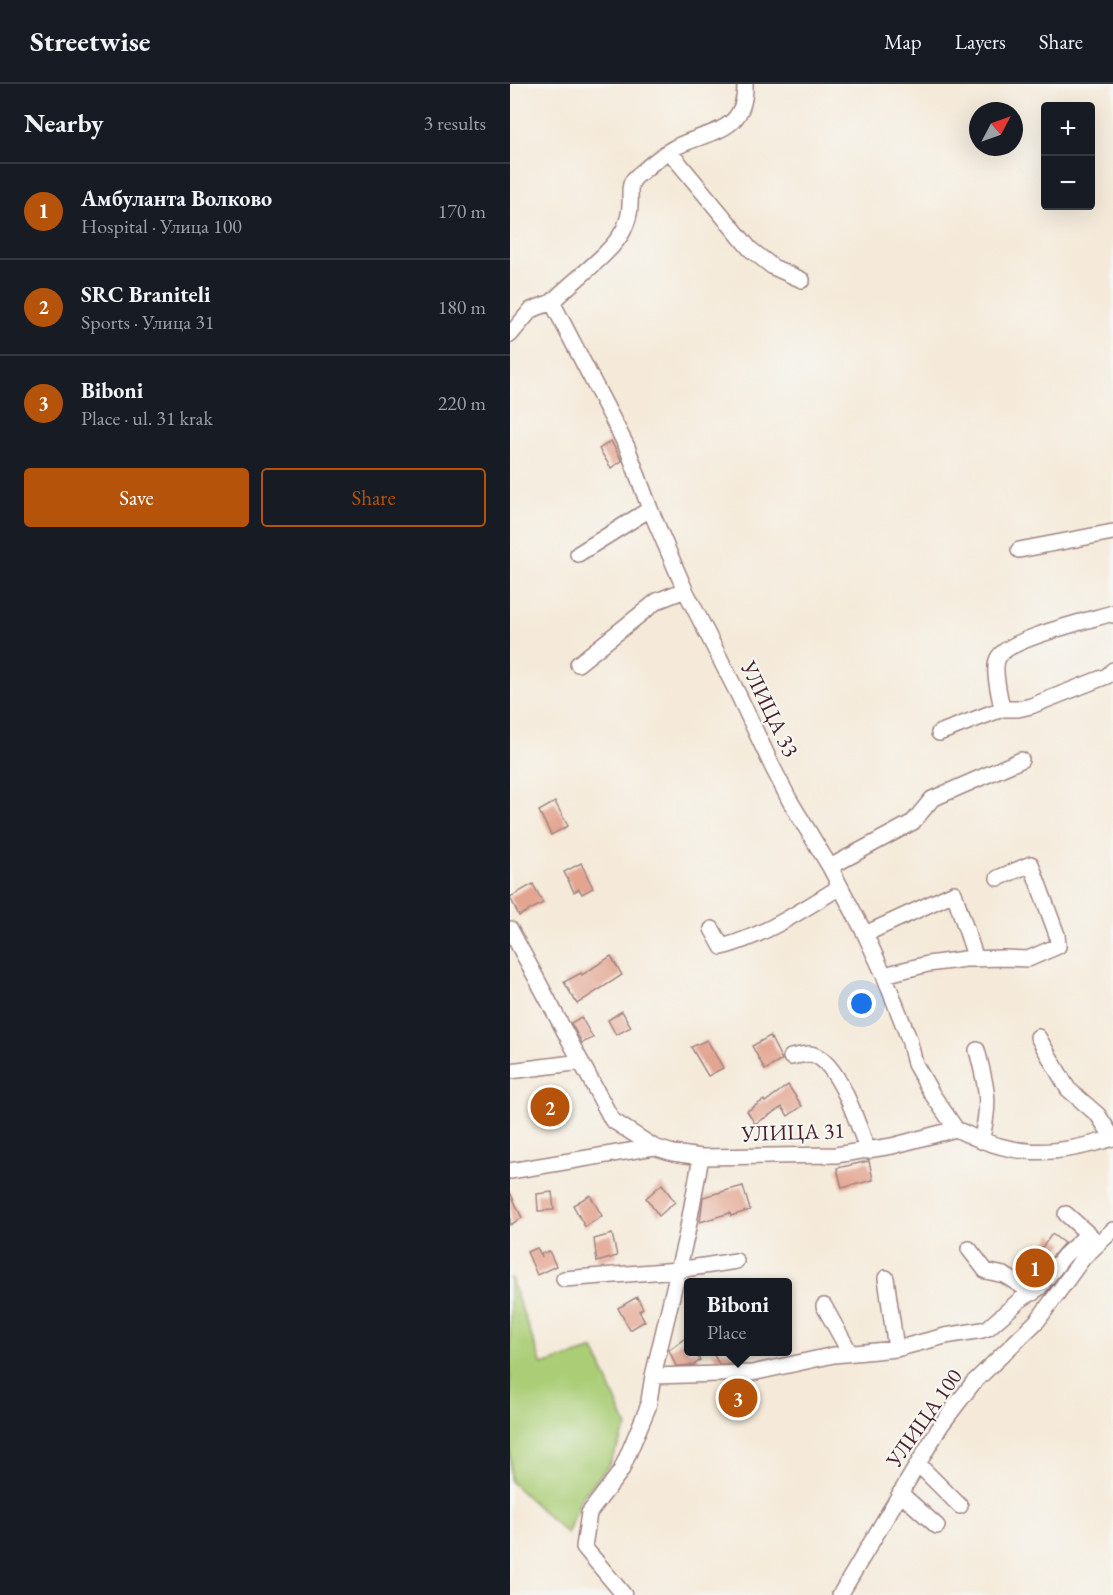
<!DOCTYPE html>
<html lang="en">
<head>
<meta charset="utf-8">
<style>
	:root { --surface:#171b24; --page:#20242c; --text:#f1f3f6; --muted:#9ea1a6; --line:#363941; --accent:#b45309 }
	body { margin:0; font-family:"EB Garamond",serif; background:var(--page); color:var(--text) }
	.controls { position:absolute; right:18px; top:18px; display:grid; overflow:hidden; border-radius:6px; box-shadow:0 6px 24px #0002 }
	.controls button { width:54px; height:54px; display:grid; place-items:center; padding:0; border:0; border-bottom:2px solid var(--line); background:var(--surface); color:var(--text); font:30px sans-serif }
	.compass { position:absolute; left:459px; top:18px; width:54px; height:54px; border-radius:50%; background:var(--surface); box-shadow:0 6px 24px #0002; rotate:49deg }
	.you { position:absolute; left:352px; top:920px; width:21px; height:21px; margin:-15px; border:4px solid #fff; border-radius:50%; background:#1a73e8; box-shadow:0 0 0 9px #1a73e833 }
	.badge { display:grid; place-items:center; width:39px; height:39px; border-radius:50%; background:var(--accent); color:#fff; font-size:20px; font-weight:700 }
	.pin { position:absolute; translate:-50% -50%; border:3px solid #fff; box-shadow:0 2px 6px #0006 }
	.popup { position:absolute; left:174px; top:1194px; width:108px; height:78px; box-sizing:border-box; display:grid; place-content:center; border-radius:6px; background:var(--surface); filter:drop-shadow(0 2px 4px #0005); font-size:20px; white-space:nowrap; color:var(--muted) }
	.popup b { font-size:22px; color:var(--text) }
	.popup::after { content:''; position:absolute; left:50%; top:100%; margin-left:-12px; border:12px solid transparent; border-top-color:var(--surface) }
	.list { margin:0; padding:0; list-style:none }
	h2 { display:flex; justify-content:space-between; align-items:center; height:78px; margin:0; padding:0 24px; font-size:26px }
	h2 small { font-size:20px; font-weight:400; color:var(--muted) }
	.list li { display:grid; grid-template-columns:39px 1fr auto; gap:18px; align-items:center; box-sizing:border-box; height:96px; padding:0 24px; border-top:2px solid var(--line) }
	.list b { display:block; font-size:22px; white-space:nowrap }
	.list p { margin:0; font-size:20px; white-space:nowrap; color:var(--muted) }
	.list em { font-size:20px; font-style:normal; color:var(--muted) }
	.actions { display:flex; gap:12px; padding:18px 24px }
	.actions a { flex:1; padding:14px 0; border:2px solid var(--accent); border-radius:6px; text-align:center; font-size:21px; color:var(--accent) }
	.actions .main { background:var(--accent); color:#fff }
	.map { position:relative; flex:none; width:603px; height:1511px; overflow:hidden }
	header { display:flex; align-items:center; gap:36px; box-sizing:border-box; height:84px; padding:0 30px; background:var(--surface); border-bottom:2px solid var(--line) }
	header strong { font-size:28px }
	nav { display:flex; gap:33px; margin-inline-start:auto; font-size:21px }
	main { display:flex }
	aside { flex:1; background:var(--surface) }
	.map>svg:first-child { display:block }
	.green { fill:#aacd76; stroke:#7a7650; stroke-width:1.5 }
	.building { fill:#e3a490 }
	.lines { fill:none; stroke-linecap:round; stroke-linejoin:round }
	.minor-casing { stroke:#a08482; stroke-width:18 }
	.minor { stroke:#fff; stroke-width:15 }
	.labels { text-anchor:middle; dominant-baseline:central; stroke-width:4.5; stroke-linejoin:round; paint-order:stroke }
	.street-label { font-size:22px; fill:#4a1f2b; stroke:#f6f6f2 }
</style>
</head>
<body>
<header>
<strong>Streetwise</strong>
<nav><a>Map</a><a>Layers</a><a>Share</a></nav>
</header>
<main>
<aside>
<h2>Nearby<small>3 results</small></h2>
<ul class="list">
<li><span class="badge">1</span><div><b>Амбуланта Волково</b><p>Hospital · Улица 100</p></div><em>170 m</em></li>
<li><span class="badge">2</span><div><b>SRC Braniteli</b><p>Sports · Улица 31</p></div><em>180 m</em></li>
<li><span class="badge">3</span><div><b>Biboni</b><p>Place · ul. 31 krak</p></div><em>220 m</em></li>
</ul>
<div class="actions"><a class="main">Save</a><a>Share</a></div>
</aside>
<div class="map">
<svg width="603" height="1511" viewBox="0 0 603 1511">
	<rect width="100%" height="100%" fill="#f6f6f2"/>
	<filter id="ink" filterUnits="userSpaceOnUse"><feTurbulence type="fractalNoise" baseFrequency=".0167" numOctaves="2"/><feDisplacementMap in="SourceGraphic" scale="12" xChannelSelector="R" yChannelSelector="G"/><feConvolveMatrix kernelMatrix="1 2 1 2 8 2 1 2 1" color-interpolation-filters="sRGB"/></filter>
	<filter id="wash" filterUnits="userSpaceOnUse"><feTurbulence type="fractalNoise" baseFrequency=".008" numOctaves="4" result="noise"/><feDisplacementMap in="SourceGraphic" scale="24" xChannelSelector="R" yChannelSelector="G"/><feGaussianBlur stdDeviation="1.35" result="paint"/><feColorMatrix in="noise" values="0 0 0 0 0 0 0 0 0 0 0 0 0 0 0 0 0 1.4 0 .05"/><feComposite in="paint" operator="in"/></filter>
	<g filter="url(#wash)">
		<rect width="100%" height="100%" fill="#f5ead9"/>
		<!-- green -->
		<path class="green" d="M0,1193L32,1281L84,1265L117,1343L98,1382L72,1413L57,1450L0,1397Z"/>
		<g id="blocks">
			<!-- building -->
			<path class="building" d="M101,357L112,377L101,384L89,365Z
				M45,718L58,742L41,751L29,727Z
				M71,779L83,804L72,810L69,805L64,808L54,788Z
				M23,800L33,819L9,832L0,813Z
				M101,872L112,891L67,920L54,898L71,889L72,891Z
				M112,927L121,943L106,951L98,936Z
				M71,933L83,954L72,959L61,939Z
				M260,952L272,976L255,986L242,962Z
				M197,956L213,984L198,992L181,963Z
				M278,1001L292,1022L278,1032L272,1023L245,1040L237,1027L254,1016L255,1018Z
				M359,1077L363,1096L332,1104L327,1084Z
				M152,1100L165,1118L149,1132L136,1114Z
				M233,1102L240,1126L221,1132L220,1129L190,1138L193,1113Z
				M0,1108L12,1134L0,1141Z
				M42,1108L44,1126L28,1127L27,1110Z
				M80,1111L92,1132L75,1143L63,1121Z
				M102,1150L107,1172L87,1178L84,1155Z
				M542,1150L554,1159L523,1195L514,1188Z
				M27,1164L32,1173L31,1170L39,1167L46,1182L27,1191L17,1168Z
				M127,1213L133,1224L129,1227L135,1237L120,1246L108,1224Z
				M178,1252V1268H185L190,1276L184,1281L166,1282L159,1266Z
				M202,1268H222L228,1280H209Z
				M234,1304L239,1318L221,1324L217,1311Z"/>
		</g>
	</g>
	<g filter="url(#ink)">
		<use href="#blocks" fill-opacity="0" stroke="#a08482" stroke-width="1.5"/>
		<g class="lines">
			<!-- minor casing -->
			<g class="minor-casing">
				<path id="minor" d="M159,67L240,165L263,183L292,196
					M42,218L117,363L140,425L175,506L228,610L263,684L280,717L320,783L355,850L374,891L399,955L405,980L422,1010L446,1045
					M42,218C61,198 101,170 113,147C117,139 120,130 120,121C121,109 117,100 127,92C139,82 151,71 164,64C197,46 236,51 235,0
					M0,251L21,226L42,218
					M509,466L603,448
					M68,470L140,425
					M68,580L147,517L175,506
					M492,625C490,612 482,585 488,574C497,555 580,536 603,529V531
					M429,649L492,625H508L521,622L597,592L603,586
					M320,783L403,738L422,715L511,676
					M0,845L102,1036L144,1063L163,1069L191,1073L326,1071L382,1062L446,1045C504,1074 542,1073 603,1054
					M202,845L212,863C256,851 292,826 330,803
					M355,850L444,809L466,875
					M374,891L418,880L455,875L494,874L518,875L548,862L547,851L521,780L488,794
					M528,953L558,1005L588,1031L603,1054
					M467,966C477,1005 481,1018 471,1057
					M281,973C287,972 294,970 299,970C328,972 349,1045 358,1067
					M0,987L71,978
					M0,1087L144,1063
					M556,1130L585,1156
					M459,1165L476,1187L494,1191L523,1209
					M376,1194L386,1265
					M54,1195L168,1186L226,1177
					M314,1222L340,1269
					M143,1292L242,1289L324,1271L386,1265L435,1252L472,1246L478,1244L510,1216L529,1204L554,1172L578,1150
					M408,1380L450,1422
					M390,1409L427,1442
					M114,1511L74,1463L79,1429L111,1387L138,1323L143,1292L177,1149L191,1073
					M330,1511L431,1341L463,1299L528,1236L573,1174L603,1146"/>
			</g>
			<!-- minor -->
			<use href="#minor" class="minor"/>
		</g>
	</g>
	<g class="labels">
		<!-- street labels -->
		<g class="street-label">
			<text transform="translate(260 625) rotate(64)">УЛИЦА 33</text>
			<text transform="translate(283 1048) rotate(-2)">УЛИЦА 31</text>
			<text transform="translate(414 1334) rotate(-55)">УЛИЦА 100</text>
		</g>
	</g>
</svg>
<div class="controls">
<button>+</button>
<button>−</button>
</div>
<svg class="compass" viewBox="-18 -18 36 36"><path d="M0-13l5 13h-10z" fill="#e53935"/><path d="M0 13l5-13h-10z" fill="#9ea1a6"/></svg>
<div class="you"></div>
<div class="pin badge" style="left:525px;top:1184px">1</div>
<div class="pin badge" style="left:40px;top:1023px">2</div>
<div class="pin badge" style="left:228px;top:1314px">3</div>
<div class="popup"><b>Biboni</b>Place</div>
</div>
</main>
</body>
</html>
